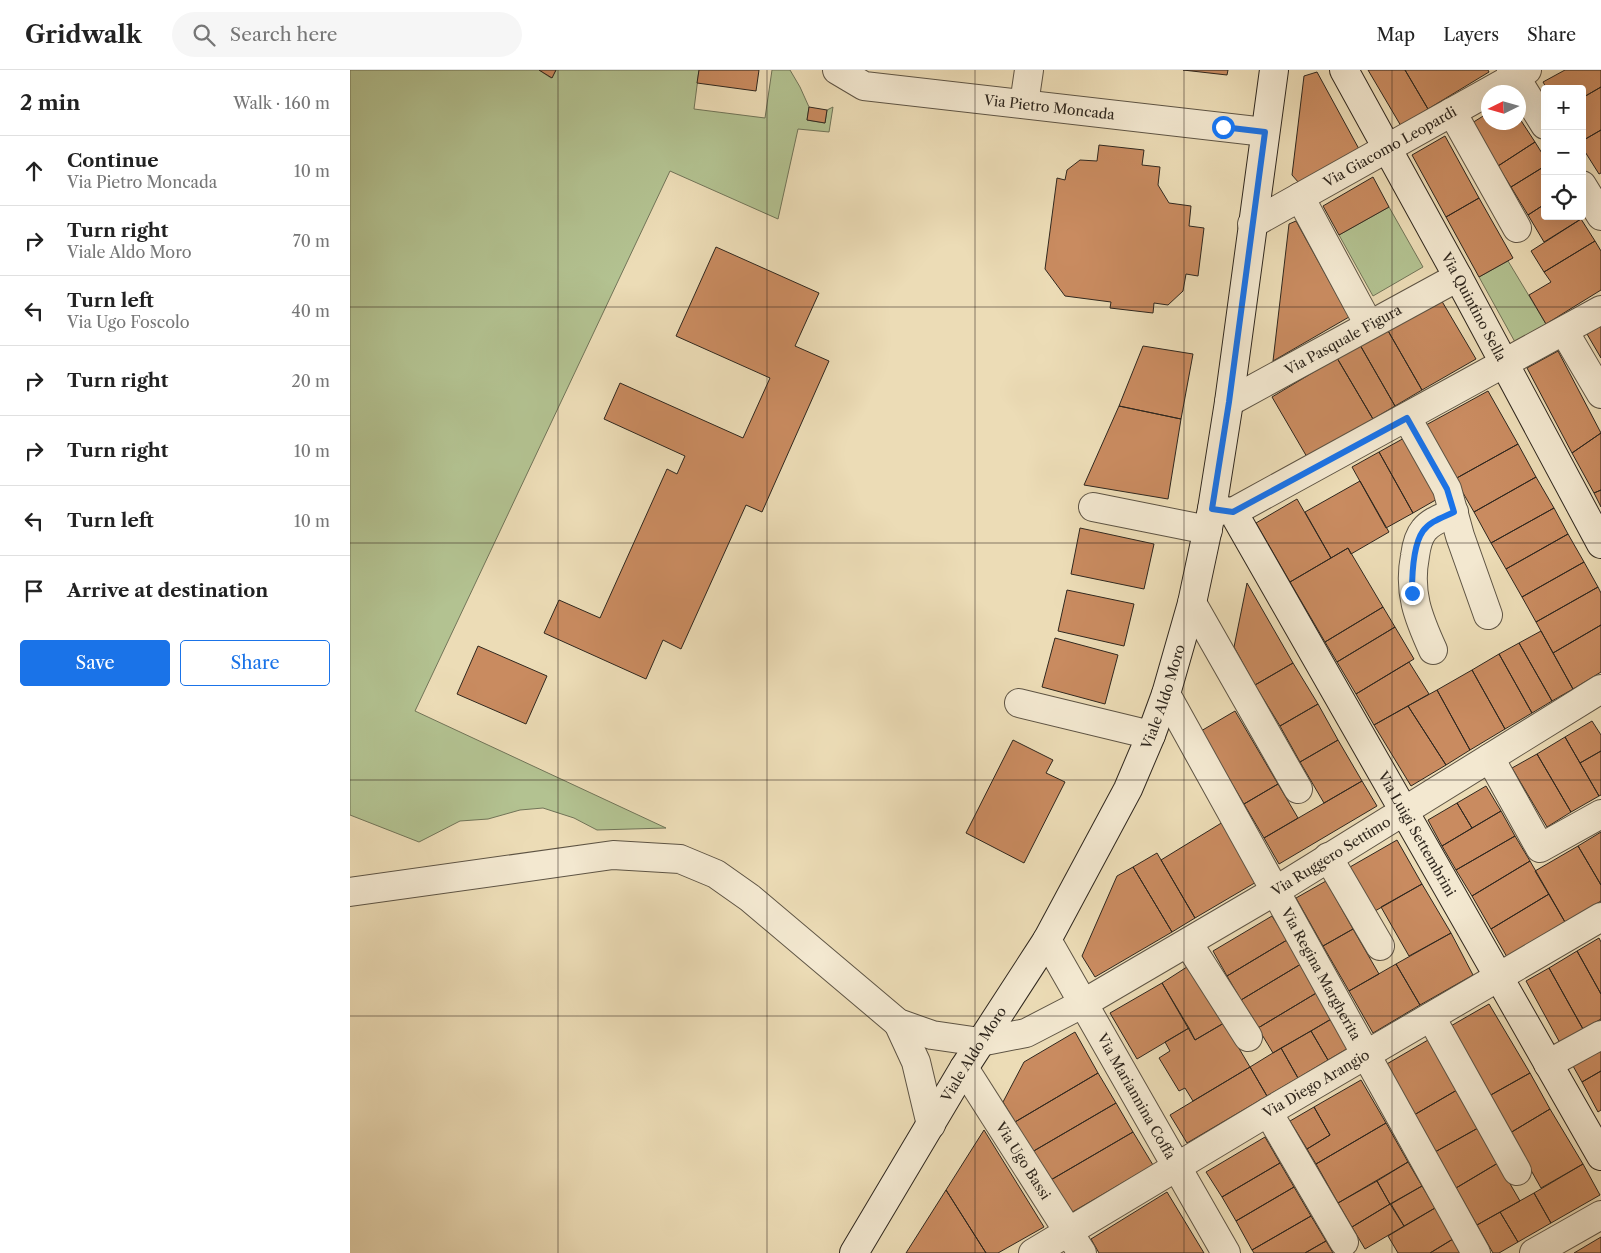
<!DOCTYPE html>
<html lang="en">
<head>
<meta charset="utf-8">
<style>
	:root { --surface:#fff; --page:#f6f6f6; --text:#222; --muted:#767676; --line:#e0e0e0; --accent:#1a73e8 }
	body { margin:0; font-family:"Libre Caslon Text",serif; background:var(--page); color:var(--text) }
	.controls { position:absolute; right:15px; top:15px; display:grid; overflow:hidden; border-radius:5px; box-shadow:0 5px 20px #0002 }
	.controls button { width:45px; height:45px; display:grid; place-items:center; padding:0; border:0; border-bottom:1px solid var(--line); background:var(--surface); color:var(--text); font:25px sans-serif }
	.compass { position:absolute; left:1131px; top:15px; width:45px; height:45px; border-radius:50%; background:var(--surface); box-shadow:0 5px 20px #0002; rotate:265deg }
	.stop { position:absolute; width:15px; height:15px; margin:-11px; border:4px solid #1a73e8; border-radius:50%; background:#fff }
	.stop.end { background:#1a73e8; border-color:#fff; box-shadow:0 1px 5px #0008 }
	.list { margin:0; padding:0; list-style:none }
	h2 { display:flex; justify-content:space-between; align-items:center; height:65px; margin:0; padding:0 20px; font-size:21px }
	h2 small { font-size:16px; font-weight:400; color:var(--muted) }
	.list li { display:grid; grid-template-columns:32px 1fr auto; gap:15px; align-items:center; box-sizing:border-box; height:70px; padding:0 20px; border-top:1px solid var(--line) }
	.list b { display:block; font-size:19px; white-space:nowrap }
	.list p { margin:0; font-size:16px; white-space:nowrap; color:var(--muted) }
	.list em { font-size:16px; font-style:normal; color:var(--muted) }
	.actions { display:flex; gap:10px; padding:15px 20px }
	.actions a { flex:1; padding:11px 0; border:1px solid var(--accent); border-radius:5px; text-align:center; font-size:18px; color:var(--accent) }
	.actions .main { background:var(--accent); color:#fff }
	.icon { flex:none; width:28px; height:28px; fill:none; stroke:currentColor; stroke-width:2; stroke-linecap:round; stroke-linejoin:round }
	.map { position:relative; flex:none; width:1251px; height:1183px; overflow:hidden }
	header { display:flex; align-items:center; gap:30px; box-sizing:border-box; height:70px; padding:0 25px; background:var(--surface); border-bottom:1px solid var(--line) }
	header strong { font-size:24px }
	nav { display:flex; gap:28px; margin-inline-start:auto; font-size:18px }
	.search { width:350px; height:45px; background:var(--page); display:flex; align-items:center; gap:12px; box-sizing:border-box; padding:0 18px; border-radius:28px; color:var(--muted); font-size:19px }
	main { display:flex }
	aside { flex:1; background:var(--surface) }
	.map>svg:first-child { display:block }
	.green { fill:#b3c291; stroke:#717458 }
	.building { fill:#c98b60; stroke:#2f271e }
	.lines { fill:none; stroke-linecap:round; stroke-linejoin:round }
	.street-casing { stroke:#5e5444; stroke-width:30 }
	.secondary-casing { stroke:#2f271e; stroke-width:30 }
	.street { stroke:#f3e8d0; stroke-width:28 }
	.secondary { stroke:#f3e8d0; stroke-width:28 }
	.route { stroke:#1a73e8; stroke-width:6 }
	.grid { fill:none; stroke:#2f271e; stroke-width:1; stroke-opacity:0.55 }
	.labels { text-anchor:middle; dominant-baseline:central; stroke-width:5; stroke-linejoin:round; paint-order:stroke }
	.street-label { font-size:14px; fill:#2f271e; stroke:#f3e8d0 }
</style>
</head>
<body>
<header>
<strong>Gridwalk</strong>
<div class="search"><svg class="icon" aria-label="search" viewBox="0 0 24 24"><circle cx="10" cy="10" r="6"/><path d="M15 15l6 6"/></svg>Search here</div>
<nav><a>Map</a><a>Layers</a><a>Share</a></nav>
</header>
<main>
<aside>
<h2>2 min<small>Walk · 160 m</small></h2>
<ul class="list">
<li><svg class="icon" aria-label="ahead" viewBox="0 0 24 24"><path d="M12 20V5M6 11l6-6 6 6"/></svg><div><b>Continue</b><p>Via Pietro Moncada</p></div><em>10 m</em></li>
<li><svg class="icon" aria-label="right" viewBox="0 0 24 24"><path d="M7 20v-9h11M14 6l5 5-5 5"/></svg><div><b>Turn right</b><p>Viale Aldo Moro</p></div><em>70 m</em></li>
<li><svg class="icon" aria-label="left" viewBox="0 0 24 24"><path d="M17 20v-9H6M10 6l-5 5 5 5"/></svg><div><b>Turn left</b><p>Via Ugo Foscolo</p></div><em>40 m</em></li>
<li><svg class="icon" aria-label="right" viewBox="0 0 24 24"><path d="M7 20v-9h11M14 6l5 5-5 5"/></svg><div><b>Turn right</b></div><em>20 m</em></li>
<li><svg class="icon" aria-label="right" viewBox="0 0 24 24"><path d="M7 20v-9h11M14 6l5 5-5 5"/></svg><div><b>Turn right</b></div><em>10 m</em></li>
<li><svg class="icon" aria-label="left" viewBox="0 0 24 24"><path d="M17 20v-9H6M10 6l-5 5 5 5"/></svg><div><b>Turn left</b></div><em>10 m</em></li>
<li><svg class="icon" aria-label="arrive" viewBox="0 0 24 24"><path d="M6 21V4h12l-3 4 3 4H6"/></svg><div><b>Arrive at destination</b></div></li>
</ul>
<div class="actions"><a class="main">Save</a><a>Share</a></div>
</aside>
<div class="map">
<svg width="1251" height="1183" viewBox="0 0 1251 1183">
	<rect width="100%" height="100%" fill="#ecdcb6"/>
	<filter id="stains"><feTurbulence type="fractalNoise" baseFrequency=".004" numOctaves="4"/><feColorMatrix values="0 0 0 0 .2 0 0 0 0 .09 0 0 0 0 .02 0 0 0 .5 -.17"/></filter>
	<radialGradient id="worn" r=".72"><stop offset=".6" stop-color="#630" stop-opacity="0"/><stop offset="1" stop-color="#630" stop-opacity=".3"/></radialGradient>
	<!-- green -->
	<path class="green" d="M0,0H189L201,8L206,0H349L344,39L415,48L422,0H440L450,17L459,37L457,50L475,53L477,40L483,37L479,62L448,59L428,149L320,101L65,641L316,758L247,760L224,748L193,738L170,740L138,749L110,751L69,772L0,745Z
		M1039,137L1073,197L1023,226L989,165Z
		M1158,191L1196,254L1165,272L1129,207Z"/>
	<!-- building -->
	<path class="building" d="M189,0H206L202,8Z
		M349,0H409L406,21L347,13Z
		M833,0H878L877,5Z
		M1018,0H1055L1078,39L1051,56Z
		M1055,0H1138L1139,2L1078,39Z
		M1215,0H1251V17L1232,28V19H1197L1193,12Z
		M967,2L1009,79L949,113L942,105L954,6Z
		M1251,17V60L1232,71V28Z
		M459,37L477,40L475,53L457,50Z
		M1138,43V52H1168V46L1185,72L1148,96L1122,53Z
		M1251,60V103L1249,104L1232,77V71Z
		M1095,66L1129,128L1096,147L1062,85Z
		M1185,72L1195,88V96L1161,117L1148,96Z
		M749,75L794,80L792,95L810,97L808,115L819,133L841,136L839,156L854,158L848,206L836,204L833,221L818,235L804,233L803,243L760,238L761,232L715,226L695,199L707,108L715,110L717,100L730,90L747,91Z
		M1195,96V134L1178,145L1161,117Z
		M1023,107L1039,137L989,165L973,136Z
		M1129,128L1163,188L1129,207L1096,147Z
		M1195,134V146H1230L1231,149L1194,172L1178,145Z
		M1231,149L1245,171L1194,202L1181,181Z
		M946,151L999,247L923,291L939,154Z
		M1245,171L1251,181V220L1196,254L1179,225L1201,212L1194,202Z
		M366,177L469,223L445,276L479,291L412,442L396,435L331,579L313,570L296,609L194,563L209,530L250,548L317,399L327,404L335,386L254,349L270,313L393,368L420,308L326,266Z
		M1090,228L1126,289L1072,320L1037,259Z
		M1251,256V288L1237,264Z
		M1037,259L1072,320L1045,336L1010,275Z
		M1010,275L1045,336L1023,349L987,288Z
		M793,276L843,284L831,349L769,336Z
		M1208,281L1251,363L1222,383L1177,298Z
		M987,288L1023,349L957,387L922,327Z
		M1138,321L1168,374L1105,409L1076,355Z
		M769,336L831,349L818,429L734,415Z
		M1251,363V420L1244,423L1222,383Z
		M1056,367L1089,428L1063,443L1029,382Z
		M1168,374L1186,407L1124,442L1105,409Z
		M1029,382L1063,443L1036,458L1002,397Z
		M1186,407L1204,438L1141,473L1124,442Z
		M1010,411L1039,462L1001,484L998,478L981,488L955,442Z
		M1251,420V437L1244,423Z
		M947,429L981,488L940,512L906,453Z
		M1204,438L1218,464L1156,499L1141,473Z
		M730,458L804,474L794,519L721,504Z
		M1218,464L1234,492L1172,527L1156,499Z
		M998,478L1033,537L975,572L940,512Z
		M1234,492L1248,517L1186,552L1172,527Z
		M897,513L943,593L905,615L884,577Z
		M1248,517L1251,523V555L1203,583L1186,552Z
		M717,520L784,534L774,576L708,561Z
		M1033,537L1045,557L987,592L975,572Z
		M1251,555V602L1223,619L1203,583Z
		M1045,557L1064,589L1006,624L987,592Z
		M1191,561L1223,619L1202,631L1169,573Z
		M705,568L768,585L755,634L692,617Z
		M1169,573L1202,631L1182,643L1149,584Z
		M128,576L197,606L176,654L107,624Z
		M1149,584L1182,643L1155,659L1122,600Z
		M1059,592L1079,624L1024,655L1006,624Z
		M943,593L968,634L930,656L905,615Z
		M1122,600L1155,659L1120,680L1087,620Z
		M1087,620L1120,680L1096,695L1058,636Z
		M968,634L988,670L950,692L930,656Z
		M1058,636L1096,695L1061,716L1024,655Z
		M885,641L928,714L894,734L851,661Z
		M1242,651L1251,665V681L1230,693L1215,667Z
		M1215,667L1249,726L1221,742L1187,684Z
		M663,670L703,690L696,703L715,712L674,793L616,763Z
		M988,670L1012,711L974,733L950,692Z
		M1251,681V725L1249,726L1230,693Z
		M1187,684L1221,742L1197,757L1162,698Z
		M1012,711L1027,736L929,794L914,768Z
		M928,714L948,748L914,768L894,734Z
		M1136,716L1151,741L1122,758L1107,733Z
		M1107,733L1122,758L1092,776L1078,750Z
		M1151,741L1165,766L1106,800L1092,776Z
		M873,752L908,811L845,848L811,790Z
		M1251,762V815L1228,776Z
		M1165,766L1180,791L1122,826L1106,800Z
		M1047,770L1072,814L1025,841L1000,797Z
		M1228,776L1251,815V831L1215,852L1185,801Z
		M807,783L845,848L822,862L783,797Z
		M1180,791L1199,824L1141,859L1122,826Z
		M783,797L822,862L745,907L732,886L767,806Z
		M976,811L1003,859L973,876L946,828Z
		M1072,814L1101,863L1059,886L1031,837Z
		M1199,824L1215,852L1157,887L1141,859Z
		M922,846L937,870L877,906L863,881Z
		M1003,859L1029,904L999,921L973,876Z
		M1101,863L1123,905L1070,935L1046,894Z
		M1249,868L1251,872V924L1227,881Z
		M937,870L951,894L891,930L877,906Z
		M1227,881L1251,924V949L1233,959L1199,898Z
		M951,894L968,922L908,958L891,930Z
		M1046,894L1070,935L1023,963L999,921Z
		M840,895L874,953L845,970L812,913Z
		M1199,898L1233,959L1210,973L1176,911Z
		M812,913L839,958L787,989L760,943Z
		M968,922L983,948L923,983L908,958Z
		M1139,934L1180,1003L1139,1026L1099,957Z
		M983,948L1000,977L978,990L961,961Z
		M874,953L900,997L843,1031L835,1018L829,1021L809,988L820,981L815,972L839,958L845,970Z
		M961,961L978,990L948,1008L931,978Z
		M725,962L748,1003L665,1052L653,1032L674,992Z
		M1078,970L1107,1020L1064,1045L1035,995Z
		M931,978L948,1008L917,1026L900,997Z
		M1251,980V1001L1232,1012L1223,996Z
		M900,997L917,1026L837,1073L820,1045Z
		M1251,1001V1040L1248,1042L1232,1012Z
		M748,1003L766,1033L682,1082L665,1052Z
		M1180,1003L1200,1039L1160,1063L1139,1026Z
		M1011,1010L1036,1053L966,1094L957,1079L980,1065L964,1037Z
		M1107,1020L1128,1058L1085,1082L1064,1045Z
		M766,1033L783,1062L699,1111L682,1082Z
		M964,1037L980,1065L957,1079L940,1051Z
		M1200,1039L1233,1094L1191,1118L1160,1063Z
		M1036,1053L1058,1092L988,1133L966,1094Z
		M1128,1058L1148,1093L1106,1118L1085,1082Z
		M634,1060L694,1157L648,1183H636L596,1120Z
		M783,1062L803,1095L719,1144L699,1111Z
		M915,1067L930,1093L872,1127L856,1102Z
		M1058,1092L1072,1116L1040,1134L1027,1111Z
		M930,1093L944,1117L886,1151L872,1127Z
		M1148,1093L1170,1131L1127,1155L1106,1118Z
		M1233,1094L1250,1125L1201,1153L1184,1123Z
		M1027,1111L1040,1134L1002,1157L988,1133Z
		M1072,1116L1085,1138L1054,1156L1041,1134Z
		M944,1117L961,1146L902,1180L886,1151Z
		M596,1120L636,1183H556Z
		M817,1122L854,1183H749L741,1169Z
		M1184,1123L1201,1153L1168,1172L1150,1142Z
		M1040,1134L1054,1156L1015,1179L1002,1157Z
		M1085,1138L1103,1169L1080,1183H1048L1038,1166Z
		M1150,1142L1168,1172L1149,1183H1143L1127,1155Z
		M961,1146L976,1171L955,1183H904L902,1180Z
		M1251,1167V1183H1224Z
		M1103,1169L1112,1183H1080Z
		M976,1171L983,1183H955Z"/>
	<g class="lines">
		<!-- street casing -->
		<g class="street-casing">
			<g id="street">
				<path id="s1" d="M487,0L514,16L915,62"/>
				<path d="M1161,0L1195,55"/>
				<path d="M674,34L679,0"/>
				<path d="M1102,42L1167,158"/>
				<path d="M1232,115L1251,146"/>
				<path d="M950,127L1019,255"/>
				<path id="s2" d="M902,154L1177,0"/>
				<path d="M1214,261L1251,324"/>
				<path id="s3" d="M879,332L1108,207"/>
				<path d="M1057,348L1097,419L1110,466L1138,545"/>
				<path d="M743,437L858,460"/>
				<path d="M883,442L1251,240"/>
				<path d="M842,533L948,719"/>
				<path d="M1083,580C1068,547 1058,522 1065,486C1066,478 1069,466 1074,460C1081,451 1094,447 1104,442"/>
				<path id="s4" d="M816,624L1126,1183"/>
				<path d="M669,633L801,665"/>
				<path d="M1140,688L1190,778L1251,744"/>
				<path d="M978,787L1030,876"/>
				<path id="s5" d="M0,822L263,785L330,789L366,804L400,828L548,953L582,965L630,972L676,963L734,933L925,821L1251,619"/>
				<path id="s6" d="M697,870L876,1183"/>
				<path d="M838,873L898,967"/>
				<path d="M1081,947L1167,1101"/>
				<path d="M548,953L566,992L581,1055"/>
				<path d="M1198,994L1251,965"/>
				<path id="s7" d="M614,998L732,1183"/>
				<path d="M918,1042L994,1172"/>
				<path id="s8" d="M683,1183L918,1042L1251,847"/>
				<path d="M1184,1183L1251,1145"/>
			</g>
		</g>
		<!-- secondary casing -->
		<g class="secondary-casing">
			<g id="secondary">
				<path id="s9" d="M994,0L1108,207L1251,474"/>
				<path id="s10" d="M862,439L883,442L1251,1086"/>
				<path id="s11" d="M504,1183L614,998L697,870L778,719L801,665L816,624L842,533L862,439L879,332L924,0"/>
			</g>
		</g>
		<!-- street -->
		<use href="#street" class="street"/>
		<!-- secondary -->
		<use href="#secondary" class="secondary"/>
	</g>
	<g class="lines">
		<!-- route -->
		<path class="route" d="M873,57L915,62L879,332L862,439L883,442L1057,348L1097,419L1104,442C1094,447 1080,451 1073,461C1063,475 1062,506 1062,523"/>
	</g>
	<!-- grid -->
	<path class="grid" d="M208,0V1183M417,0V1183M625,0V1183M834,0V1183M1042,0V1183M0,237H1251M0,473H1251M0,710H1251M0,946H1251"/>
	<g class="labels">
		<!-- street labels -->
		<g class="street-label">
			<text stroke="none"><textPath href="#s1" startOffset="218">Via Pietro Moncada</textPath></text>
			<text stroke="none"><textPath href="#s2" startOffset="158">Via Giacomo Leopardi</textPath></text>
			<text stroke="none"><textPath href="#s9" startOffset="270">Via Quintino Sella</textPath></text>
			<text stroke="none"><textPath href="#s3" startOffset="130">Via Pasquale Figura</textPath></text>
			<text stroke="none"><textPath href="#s11" startOffset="638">Viale Aldo Moro</textPath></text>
			<text stroke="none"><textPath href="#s10" startOffset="392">Via Luigi Settembrini</textPath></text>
			<text stroke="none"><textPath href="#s5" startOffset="1091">Via Ruggero Settimo</textPath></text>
			<text stroke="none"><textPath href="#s4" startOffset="320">Via Regina Margherita</textPath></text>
			<text stroke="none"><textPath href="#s11" startOffset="232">Viale Aldo Moro</textPath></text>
			<text stroke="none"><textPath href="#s8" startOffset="330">Via Diego Arangio</textPath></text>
			<text stroke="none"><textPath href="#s6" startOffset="180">Via Mariannina Coffa</textPath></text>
			<text stroke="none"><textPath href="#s7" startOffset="110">Via Ugo Bassi</textPath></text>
		</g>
	</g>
	<rect width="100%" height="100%" filter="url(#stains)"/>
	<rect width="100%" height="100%" fill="url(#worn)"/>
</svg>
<div class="controls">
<button>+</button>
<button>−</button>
<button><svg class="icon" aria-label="locate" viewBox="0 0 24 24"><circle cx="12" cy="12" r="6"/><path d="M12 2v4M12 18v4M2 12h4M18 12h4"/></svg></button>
</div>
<svg class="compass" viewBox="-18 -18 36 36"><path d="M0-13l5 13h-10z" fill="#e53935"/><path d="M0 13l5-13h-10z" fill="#767676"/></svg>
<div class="stop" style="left:873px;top:57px"></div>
<div class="stop end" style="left:1062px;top:523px"></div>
</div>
</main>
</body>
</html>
